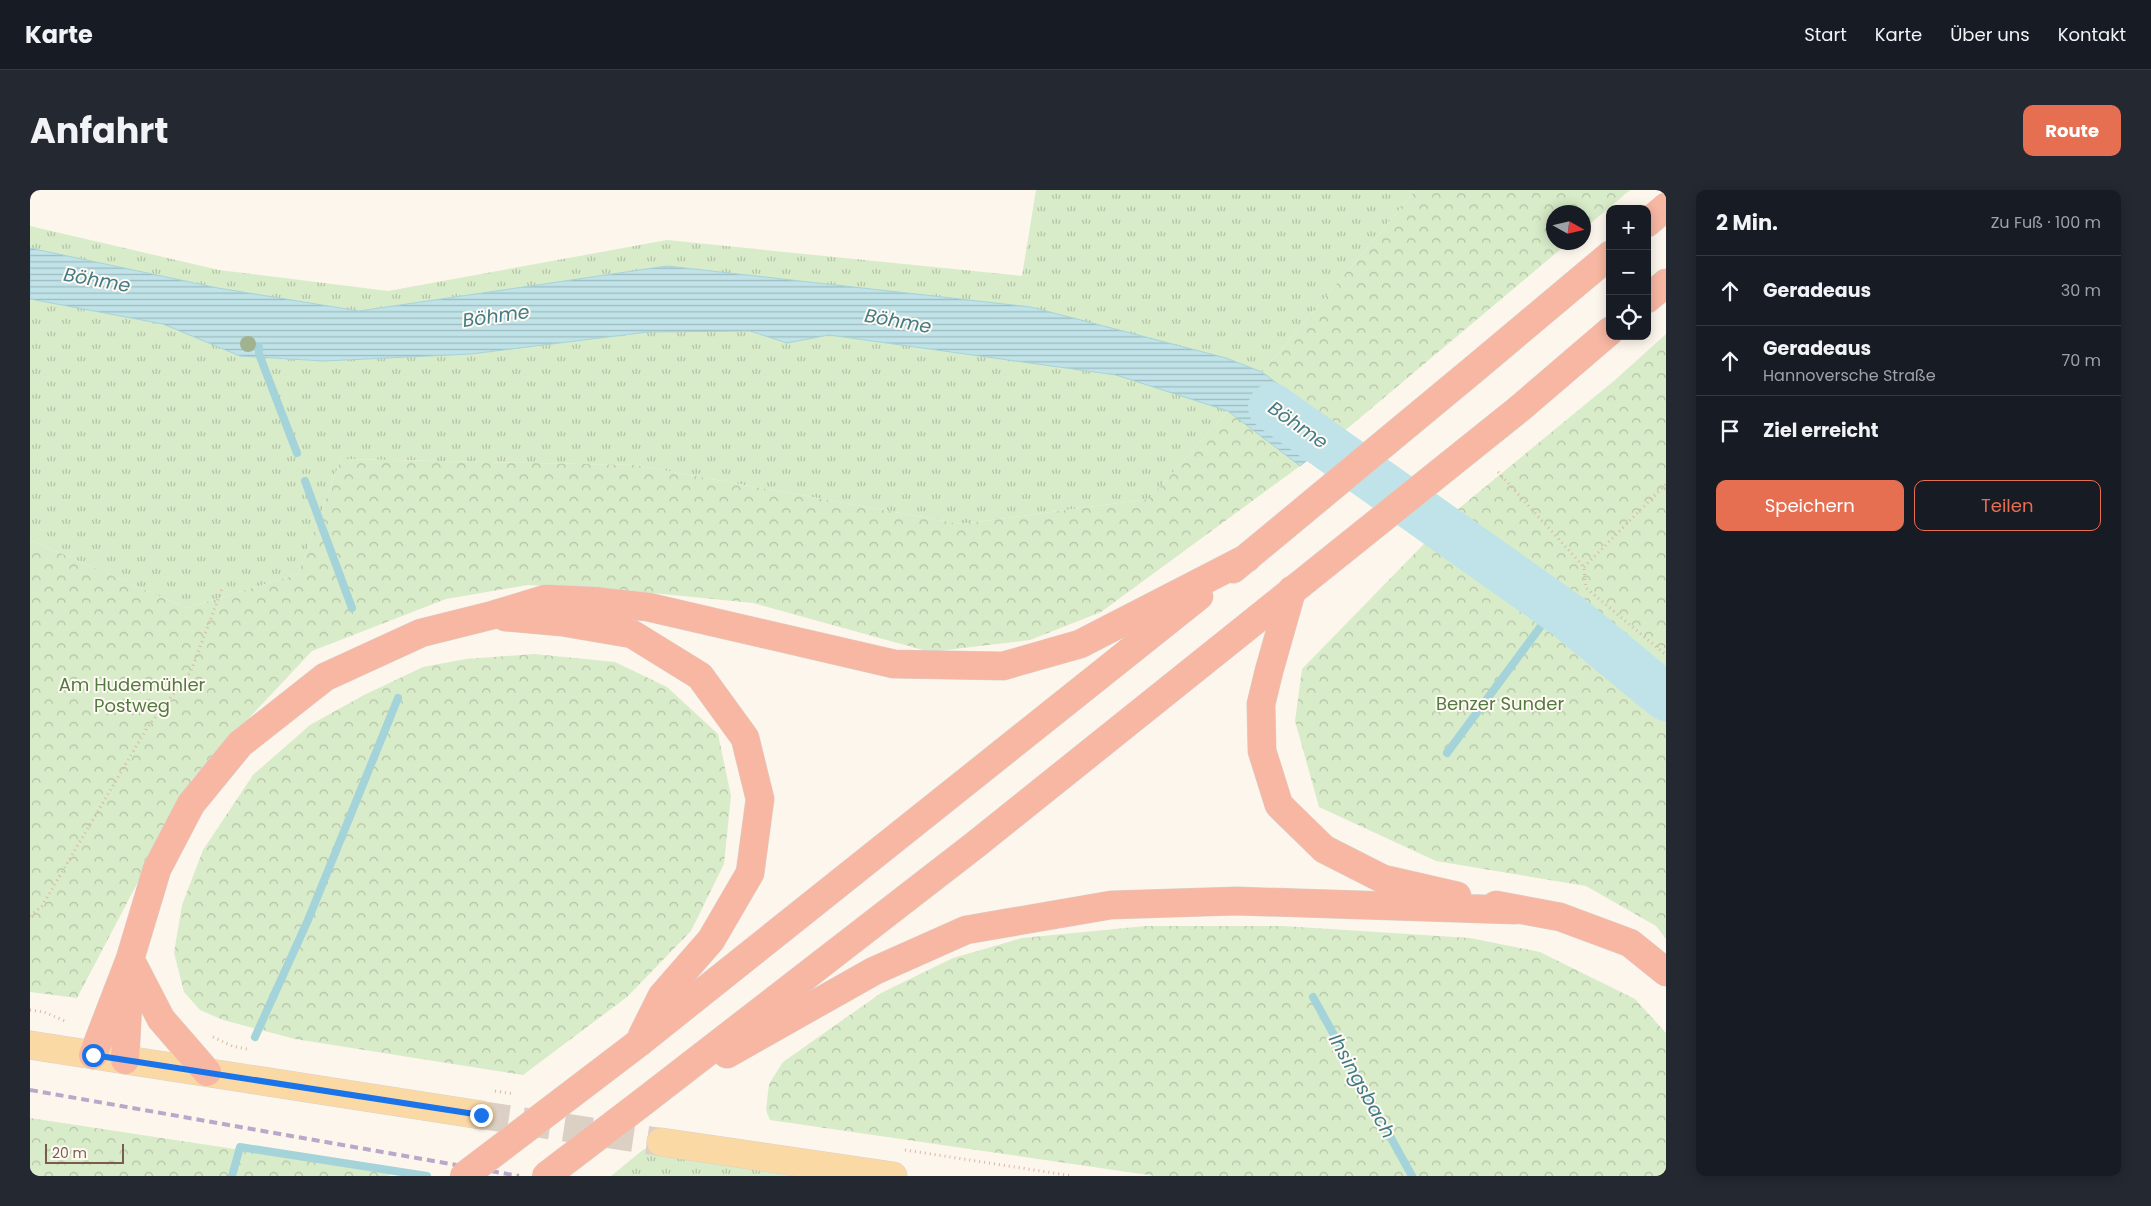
<!DOCTYPE html>
<html lang="de">
<head>
<meta charset="utf-8">
<style>
	:root { --surface:#171b24; --page:#242831; --text:#f1f3f6; --muted:#9ea1a6; --line:#363941; --accent:#e76f51 }
	body { margin:0; font-family:Poppins,sans-serif; background:var(--page); color:var(--text) }
	.controls { position:absolute; right:15px; top:15px; display:grid; overflow:hidden; border-radius:10px; box-shadow:0 2px 12px #0003 }
	.controls button { width:45px; height:45px; display:grid; place-items:center; padding:0; border:0; border-bottom:1px solid var(--line); background:var(--surface); color:var(--text); font:25px sans-serif }
	.compass { position:absolute; left:1516px; top:15px; width:45px; height:45px; border-radius:50%; background:var(--surface); box-shadow:0 2px 12px #0003; rotate:98deg }
	.scale { position:absolute; left:15px; bottom:12px; width:79px; box-sizing:border-box; padding-left:5px; border:2px solid #7a5c4d; border-top:0; font-size:14px; line-height:18px; white-space:nowrap; color:#7a5c4d; -webkit-text-stroke:4px #fffaf3; paint-order:stroke }
	.stop { position:absolute; width:15px; height:15px; margin:-11px; border:4px solid #1a73e8; border-radius:50%; background:#fff }
	.stop.end { background:#1a73e8; border-color:#fff; box-shadow:0 1px 5px #0008 }
	.list { margin:0; padding:0; list-style:none }
	h2 { display:flex; justify-content:space-between; align-items:center; height:65px; margin:0; padding:0 20px; font-size:21px }
	h2 small { font-size:16px; font-weight:400; color:var(--muted) }
	.list li { display:grid; grid-template-columns:32px 1fr auto; gap:15px; align-items:center; box-sizing:border-box; height:70px; padding:0 20px; border-top:1px solid var(--line) }
	.list b { display:block; font-size:19px; white-space:nowrap }
	.list p { margin:0; font-size:16px; white-space:nowrap; color:var(--muted) }
	.list em { font-size:16px; font-style:normal; color:var(--muted) }
	.actions { display:flex; gap:10px; padding:15px 20px }
	.actions a { flex:1; padding:11px 0; border:1px solid var(--accent); border-radius:10px; text-align:center; font-size:18px; color:var(--accent) }
	.actions .main { background:var(--accent); color:#fff }
	.icon { flex:none; width:28px; height:28px; fill:none; stroke:currentColor; stroke-width:2; stroke-linecap:round; stroke-linejoin:round }
	.map { position:relative; flex:none; width:1636px; height:986px; overflow:hidden; border-radius:10px }
	header { display:flex; align-items:center; gap:30px; box-sizing:border-box; height:70px; padding:0 25px; background:var(--surface); border-bottom:1px solid var(--line) }
	header strong { font-size:24px }
	nav { display:flex; gap:28px; margin-inline-start:auto; font-size:18px }
	.intro { display:flex; align-items:center; justify-content:space-between; box-sizing:border-box; height:120px; padding:0 30px }
	h1 { margin:0; font-size:35px }
	.button { padding:12px 22px; border-radius:10px; background:var(--accent); color:#fff; font-size:18px; font-weight:700 }
	main { display:flex; gap:30px; padding:0 30px }
	aside { flex:1; background:var(--surface); border-radius:10px; box-shadow:0 2px 12px #0003 }
	.map>svg:first-child { display:block }
	.grass { fill:url(#grass-tufts) }
	.forest { fill:url(#forest-crowns) }
	.water { fill:url(#water-rules); stroke:#a5d3da }
	.lines { fill:none; stroke-linecap:round; stroke-linejoin:round }
	.stream { stroke:#a5d3da; stroke-width:8 }
	.river { stroke:#bfe3e8; stroke-width:48 }
	.major-tunnel { stroke:#dcd0c4; stroke-width:28; stroke-dasharray:28 14; stroke-linecap:butt }
	.major-casing { stroke:#dad1cd; stroke-width:29 }
	.highway-casing { stroke:#dad1cd; stroke-width:29 }
	.path { stroke:#d9b8a5; stroke-width:3; stroke-dasharray:1 4; stroke-linecap:butt }
	.major { stroke:#fbd9a5; stroke-width:28 }
	.highway { stroke:#f7b7a3; stroke-width:28 }
	.rail { stroke:#b9a8c9; stroke-width:4; stroke-dasharray:8 5; stroke-linecap:butt }
	.highway-bridge-casing { stroke:#dad1cd; stroke-width:29; stroke-linecap:butt }
	.highway-bridge { stroke:#f7b7a3; stroke-width:28 }
	.tree { fill:#a0b28e }
	.route { stroke:#1a73e8; stroke-width:6 }
	.labels { text-anchor:middle; dominant-baseline:central; stroke-width:4; stroke-linejoin:round; paint-order:stroke }
	.park-label { font-size:18px; fill:#537a41; stroke:#fffaf3 }
	.water-label { font-size:19px; font-style:italic; fill:#437c86; stroke:#fffaf3 }
</style>
</head>
<body>
<header>
<strong>Karte</strong>
<nav><a>Start</a><a>Karte</a><a>Über uns</a><a>Kontakt</a></nav>
</header>
<div class="intro"><h1>Anfahrt</h1><a class="button">Route</a></div>
<main>
<div class="map">
<svg width="1636" height="986" viewBox="0 0 1636 986">
	<defs>
		<pattern id="grass-tufts" width="24" height="20" patternUnits="userSpaceOnUse" patternTransform="scale(1.25)"><rect width="24" height="20" fill="#d8ecc9"/><path d="M3 7l-1-3M5 7V3M7 7l1-3M15 17l-1-3M17 17v-4M19 17l1-3" fill="none" stroke="#b4c2a5"/></pattern>
		<pattern id="forest-crowns" width="20" height="18" patternUnits="userSpaceOnUse" patternTransform="scale(1.25)"><rect width="20" height="18" fill="#d8ecc9"/><path d="M2 6a3 3 0 1 1 6 0M12 15a3 3 0 1 1 6 0" fill="none" stroke="#b4c2a5"/></pattern>
		<pattern id="water-rules" width="6" height="5" patternUnits="userSpaceOnUse" patternTransform="scale(1.25)"><rect width="6" height="5" fill="#bfe3e8"/><path d="M0 2.5h6" fill="none" stroke="#a0bbbe"/></pattern>
	</defs>
	<rect width="100%" height="100%" fill="#fdf6ec"/>
	<!-- grass -->
	<path class="grass" d="M1006,0H1386L1232,182L1196,168L1001,117L637,76L329,121L188,98L0,58V36L189,80L358,101L637,50L992,86Z
		M0,109L133,134L210,166L294,171L441,164L618,142L720,141L757,153L799,145L1086,185L1198,221L1119,309L931,334L604,275L311,269L268,384L157,418L0,350Z
		M614,959L786,986H581Z"/>
	<!-- forest -->
	<path class="forest" d="M1386,0H1600L1554,39V22H1524V52L1538,53L1312,243L1232,182Z
		M1636,144V749L1626,736L1556,696L1406,671L1289,617L1265,531L1272,479L1427,320L1585,190Z
		M1198,221L1270,276L1071,422L1000,450L900,462L723,413L582,399L498,395L416,409L282,461L162,589L47,808L0,802V350L157,418L268,384L311,269L604,275L931,334L1119,309Z
		M504,464L585,472L637,497L688,544L701,606L694,674L661,741L597,807L493,885L265,849L193,830L170,820L154,802L144,763L152,715L173,660L223,585L280,535L334,505L393,477L436,469Z
		M1116,736H1253L1440,748L1510,762L1605,809L1636,843V986H1125L740,930L736,920L739,894L753,872L851,803L923,768L992,748Z
		M0,928L363,983L358,986H0Z"/>
	<!-- water -->
	<path class="water" d="M0,58L188,98L329,121L637,76L1001,117L1196,168L1232,182L1312,243L1270,276L1198,221L1086,185L799,145L757,153L720,141L618,142L441,164L294,171L210,166L133,134L0,109Z"/>
	<g class="lines">
		<!-- stream -->
		<path class="stream" d="M229,157V164L267,263
			M275,291L322,418
			M1417,563L1525,417
			M1283,807L1382,986
			M225,847L278,730L368,508
			M202,986L210,957L397,986"/>
		<!-- river -->
		<path class="river" d="M1242,217L1539,427L1636,507"/>
		<!-- major-tunnel -->
		<path class="major-tunnel" d="M451,925L631,952"/>
		<!-- major casing -->
		<g class="major-casing">
			<path id="major" d="M0,855L451,925
				M631,952L863,986"/>
		</g>
		<!-- highway casing -->
		<g class="highway-casing">
			<path id="highway" d="M1617,33L1636,17
				M1617,109L1636,93
				M1203,379L1443,180L1580,65
				M1262,400L1239,481L1231,514L1232,561L1249,615L1294,659L1353,689L1427,706
				M475,427L532,432L602,444L670,486L715,548L730,609L720,683L681,750L632,806L612,846
				M1466,715L1530,727L1600,753L1636,782
				M100,769L131,829L177,882
				M610,852L1169,406
				M697,864L844,781L936,740L1081,715L1207,711L1485,720
				M63,865L100,769L127,679L161,614L210,554L295,487L391,443L463,425L516,409L561,411L618,417L864,474L973,476L1050,454L1217,368
				M95,870L99,793
				M613,912L945,655L1489,219L1580,141"/>
		</g>
		<!-- path -->
		<path class="path" d="M1468,282L1554,377L1556,398L1636,465
			M1554,377L1636,294
			M0,726L12,716L117,538L161,481L192,399
			M0,820L14,822L35,831
			M183,847L202,856L217,859
			M465,901L484,904
			M875,960L1043,986"/>
		<!-- major -->
		<use href="#major" class="major"/>
		<!-- highway -->
		<use href="#highway" class="highway"/>
		<!-- rail -->
		<path class="rail" d="M0,900L489,986"/>
		<!-- highway-bridge casing -->
		<g class="highway-bridge-casing">
			<path id="highway-bridge" d="M434,986L610,852
				M516,986L613,912"/>
		</g>
		<!-- highway-bridge -->
		<use href="#highway-bridge" class="highway-bridge"/>
	</g>
	<!-- trees -->
	<circle class="tree" cx="218" cy="154" r="8"/>
	<g class="lines">
		<!-- route -->
		<path class="route" d="M63,865L451,925"/>
	</g>
	<g class="labels">
		<!-- park labels -->
		<g class="park-label">
			<text x="102" y="494">Am Hudemühler<tspan x="102" dy="21">Postweg</tspan></text>
			<text x="1470" y="513">Benzer Sunder</text>
		</g>
		<!-- water labels -->
		<g class="water-label">
			<text transform="translate(67 90) rotate(10)">Böhme</text>
			<text transform="translate(466 126) rotate(-8)">Böhme</text>
			<text transform="translate(868 131) rotate(10)">Böhme</text>
			<text transform="translate(1268 235) rotate(35)">Böhme</text>
			<text transform="translate(1332 896) rotate(61)">Ihsingsbach</text>
		</g>
	</g>
</svg>
<div class="controls">
<button>+</button>
<button>−</button>
<button><svg class="icon" aria-label="locate" viewBox="0 0 24 24"><circle cx="12" cy="12" r="6"/><path d="M12 2v4M12 18v4M2 12h4M18 12h4"/></svg></button>
</div>
<svg class="compass" viewBox="-18 -18 36 36"><path d="M0-13l5 13h-10z" fill="#e53935"/><path d="M0 13l5-13h-10z" fill="#9ea1a6"/></svg>
<div class="scale">20 m</div>
<div class="stop" style="left:63px;top:865px"></div>
<div class="stop end" style="left:451px;top:925px"></div>
</div>
<aside>
<h2>2 Min.<small>Zu Fuß · 100 m</small></h2>
<ul class="list">
<li><svg class="icon" aria-label="ahead" viewBox="0 0 24 24"><path d="M12 20V5M6 11l6-6 6 6"/></svg><div><b>Geradeaus</b></div><em>30 m</em></li>
<li><svg class="icon" aria-label="ahead" viewBox="0 0 24 24"><path d="M12 20V5M6 11l6-6 6 6"/></svg><div><b>Geradeaus</b><p>Hannoversche Straße</p></div><em>70 m</em></li>
<li><svg class="icon" aria-label="arrive" viewBox="0 0 24 24"><path d="M6 21V4h12l-3 4 3 4H6"/></svg><div><b>Ziel erreicht</b></div></li>
</ul>
<div class="actions"><a class="main">Speichern</a><a>Teilen</a></div>
</aside>
</main>
</body>
</html>
